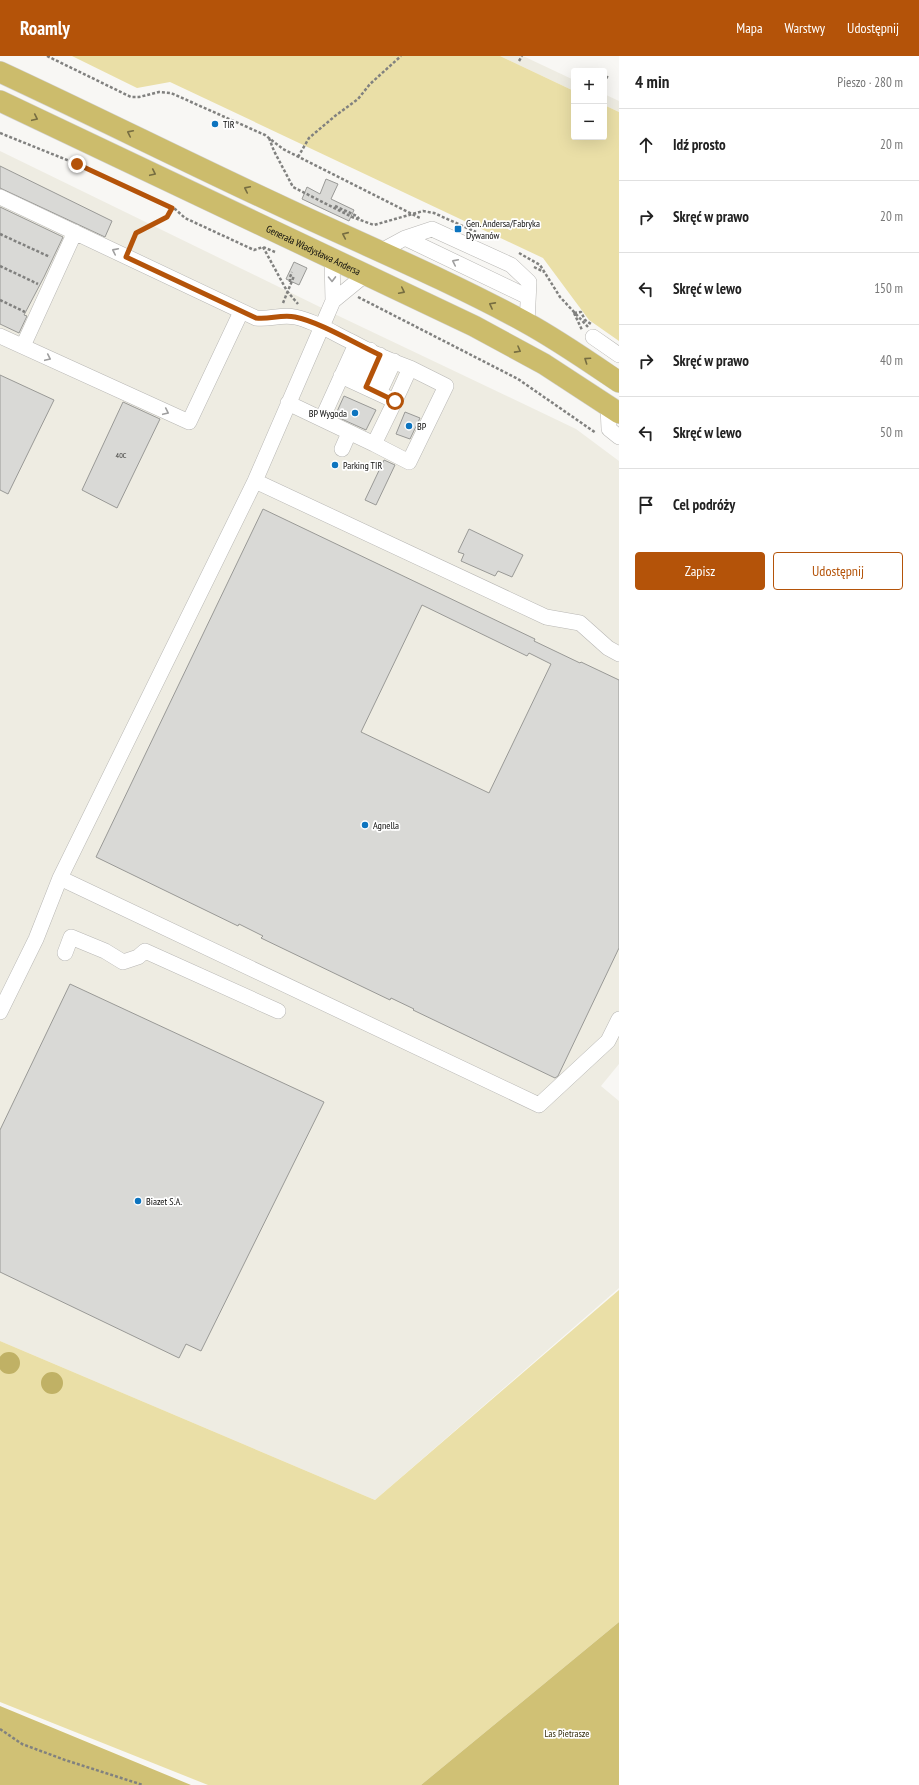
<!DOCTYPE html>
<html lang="pl">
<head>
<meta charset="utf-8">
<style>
	:root { --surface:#fff; --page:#f2f2f2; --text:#222; --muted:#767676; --line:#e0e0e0; --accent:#b45309 }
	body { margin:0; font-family:"PT Sans Narrow",sans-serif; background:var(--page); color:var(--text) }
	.controls { position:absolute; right:12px; top:12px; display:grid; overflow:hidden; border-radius:4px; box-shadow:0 4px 16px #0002 }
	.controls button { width:36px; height:36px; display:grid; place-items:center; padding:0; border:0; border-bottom:1px solid var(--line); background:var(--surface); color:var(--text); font:20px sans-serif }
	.stop { position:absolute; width:12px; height:12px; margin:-9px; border:3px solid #b45309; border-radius:50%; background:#fff }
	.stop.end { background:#b45309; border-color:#fff; box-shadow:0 1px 4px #0008 }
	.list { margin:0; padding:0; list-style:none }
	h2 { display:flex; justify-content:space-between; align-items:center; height:52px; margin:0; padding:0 16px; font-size:17px }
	h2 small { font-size:13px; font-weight:400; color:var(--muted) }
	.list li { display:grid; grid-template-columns:26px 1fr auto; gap:12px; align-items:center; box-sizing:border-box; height:72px; padding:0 16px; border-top:1px solid var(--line) }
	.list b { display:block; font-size:15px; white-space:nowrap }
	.list em { font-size:13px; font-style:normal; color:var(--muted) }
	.actions { display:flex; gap:8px; padding:12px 16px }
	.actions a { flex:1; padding:9px 0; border:1px solid var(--accent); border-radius:4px; text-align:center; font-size:14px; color:var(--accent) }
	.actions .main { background:var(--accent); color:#fff }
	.icon { flex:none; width:22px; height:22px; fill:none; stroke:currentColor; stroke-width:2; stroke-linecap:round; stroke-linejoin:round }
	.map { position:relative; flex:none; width:619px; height:1729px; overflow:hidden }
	header { display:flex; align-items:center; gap:24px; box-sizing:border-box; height:56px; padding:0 20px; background:var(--accent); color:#fff }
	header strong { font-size:19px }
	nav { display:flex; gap:22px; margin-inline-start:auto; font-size:14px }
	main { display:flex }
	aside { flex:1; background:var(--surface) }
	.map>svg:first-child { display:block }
	.built { fill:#eeece2 }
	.green { fill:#eadfa7 }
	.forest { fill:#d0c175 }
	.water { fill:#c0b165 }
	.building { fill:#d9d9d6; stroke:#999996; fill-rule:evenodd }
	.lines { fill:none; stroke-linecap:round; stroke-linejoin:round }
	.minor-casing { stroke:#b8b7b4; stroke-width:16 }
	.highway-casing { stroke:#d3d3d3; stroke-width:22 }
	.path { stroke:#81817f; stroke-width:2.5; stroke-dasharray:3 2; stroke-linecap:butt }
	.minor { stroke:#fff; stroke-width:15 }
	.highway { stroke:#ccbc6c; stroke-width:21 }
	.oneway { stroke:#766d41 }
	.oneway2 { stroke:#9e9e9e }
	.route { stroke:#b45309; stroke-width:5 }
	.poi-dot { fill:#0d74bf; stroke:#fff; stroke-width:1.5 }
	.labels { text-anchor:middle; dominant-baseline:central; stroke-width:3.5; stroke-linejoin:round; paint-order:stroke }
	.number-label { font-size:8px; fill:#40403e }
	.poi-label { font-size:10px; fill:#0d0d0c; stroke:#fff; text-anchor:start }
	.street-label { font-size:10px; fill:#0d0d0c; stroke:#fff }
	.park-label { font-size:10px; fill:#342d0b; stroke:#fff }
</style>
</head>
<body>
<header>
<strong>Roamly</strong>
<nav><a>Mapa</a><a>Warstwy</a><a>Udostępnij</a></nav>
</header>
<main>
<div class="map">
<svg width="619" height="1729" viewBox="0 0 619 1729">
	<rect width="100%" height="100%" fill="#f8f7f4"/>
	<!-- built -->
	<path class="built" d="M500,0H523L574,24V35Z
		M604,38L619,45V56L604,49Z
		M0,95L324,253L576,373L619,405V1008L601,1030L619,1045V1232L375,1444L0,1285Z"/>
	<!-- green -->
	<path class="green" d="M72,0H500L574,35V81H604V49L619,56V285L589,264L543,202L170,26L137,32Z
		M619,1234V1566L421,1729H208L0,1646V1285L375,1444Z"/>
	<!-- forest -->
	<path class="forest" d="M619,1566V1729H421Z
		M0,1650L191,1729H0Z"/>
	<!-- water -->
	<path class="water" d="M-2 1307a11 11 0 1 1 22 0a11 11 0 1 1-22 0Z
		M41 1327a11 11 0 1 1 22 0a11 11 0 1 1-22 0Z"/>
	<!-- building -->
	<path class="building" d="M0,110L112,165L105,181L0,132Z
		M326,123L338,128L331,143L354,154L349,165L302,143L307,131L320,138Z
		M0,151L63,181L44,221L24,259L27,260L19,277L0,268Z
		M294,206L307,212L299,229L286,223Z
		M0,319L54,344L8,438L0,434Z
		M344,340L376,354L366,374L335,360Z
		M123,346L160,363L117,452L82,434Z
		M405,356L420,362L410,383L396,378Z
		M384,404L395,409L376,449L365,444Z
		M263,453L535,583L534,585L580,607L581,606L619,624V892L558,1020L555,1022L413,954L414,953L391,942L390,944L261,882L263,880L239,868L238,870L96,801ZM422,549L527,600L529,597L551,608L489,737L361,676Z
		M469,473L523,499L512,521L498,515L495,520L461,505L464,498L458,496Z
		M70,928L324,1046L201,1295L186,1288L179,1302L0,1216V1074Z"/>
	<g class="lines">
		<!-- minor casing -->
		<g class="minor-casing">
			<path id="minor" d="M0,141L256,262C269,264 281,258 295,261C315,265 335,278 354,287C372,297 391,305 410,312L395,345L341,320
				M405,182L528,241
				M381,195L405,182L432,173L511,209L529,226L527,267
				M333,245L366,218
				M0,280L189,366L241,256
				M593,281L619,299
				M23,290L75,176
				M354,325L370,294
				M366,331L380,299
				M379,337L394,305
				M395,345L374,388L409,406L446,330L410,312
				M288,347L374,388
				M608,350L609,373L619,381
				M322,363L356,288
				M342,393L349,377
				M255,425L546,561L580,567L608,592L619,598
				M60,822L539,1049L608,985L619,963
				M65,897L71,881L105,895L123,906L138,901L145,895L278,955
				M0,956L36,883L60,822L255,425L333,245L332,202"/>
		</g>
		<!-- highway casing -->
		<g class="highway-casing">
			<g id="highway">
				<path d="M0,16C95,60 188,107 283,151C364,189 446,223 525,266C558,284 588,305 619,326"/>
				<path id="s1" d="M0,45L474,270L544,308L619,357"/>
			</g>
		</g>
		<!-- path -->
		<path class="path" d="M47,0L131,41H139L159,36L171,37L265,79L283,93L420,162
			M519,5L522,0
			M604,27L608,19
			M0,77L77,108L175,153L185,162L254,194L263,191L275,196
			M269,82L274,95L293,131L352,161L374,169L423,155L434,157L476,176
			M298,101L309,82L335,60L358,43L370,28L401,0
			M335,150L357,160L359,163
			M0,178L50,201
			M131,188L136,177L167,161L172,152
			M263,191L287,235L298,248
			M519,197L540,209L560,241L588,271
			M0,210L38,228
			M534,211L544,216
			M290,226V221L292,216
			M358,241L518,323L596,377
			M0,244L25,256
			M283,247L294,220
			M574,257L582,274
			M574,257L581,256L585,264L591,268
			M0,1673L22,1688L65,1704L143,1729"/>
		<!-- minor -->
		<use href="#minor" class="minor"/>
		<!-- highway -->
		<use href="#highway" class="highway"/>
	</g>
	<!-- one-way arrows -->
	<defs><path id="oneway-chevron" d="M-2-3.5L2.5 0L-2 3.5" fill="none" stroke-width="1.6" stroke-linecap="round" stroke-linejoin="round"/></defs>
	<g class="oneway">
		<use href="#oneway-chevron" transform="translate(35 62) rotate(25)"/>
		<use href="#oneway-chevron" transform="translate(130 77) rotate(-154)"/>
		<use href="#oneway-chevron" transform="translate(153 117) rotate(25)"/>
		<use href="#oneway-chevron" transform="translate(247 133) rotate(-154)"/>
		<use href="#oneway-chevron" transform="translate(345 179) rotate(-156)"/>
		<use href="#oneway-chevron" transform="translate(402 235) rotate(26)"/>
		<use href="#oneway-chevron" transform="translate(492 249) rotate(-152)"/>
		<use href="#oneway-chevron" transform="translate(518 294) rotate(29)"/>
		<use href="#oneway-chevron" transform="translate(587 304) rotate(-146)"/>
	</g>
	<g class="oneway2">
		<use href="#oneway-chevron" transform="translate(115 195) rotate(-154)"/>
		<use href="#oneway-chevron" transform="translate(455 206) rotate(-154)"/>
		<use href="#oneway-chevron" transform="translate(332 223) rotate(89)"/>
		<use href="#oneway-chevron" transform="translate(48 302) rotate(25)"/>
		<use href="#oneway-chevron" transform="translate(166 356) rotate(25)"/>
	</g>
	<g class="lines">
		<!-- route -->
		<path class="route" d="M77,108L172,152L167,161L136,177L126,201L256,262C269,264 281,258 295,261C320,266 356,288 380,299L366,331L395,345"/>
	</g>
	<!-- markers -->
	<g class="poi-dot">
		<circle cx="215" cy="68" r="4"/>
		<rect x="454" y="169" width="8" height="8" rx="2"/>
		<circle cx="355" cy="357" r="4"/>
		<circle cx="409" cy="370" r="4"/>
		<circle cx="335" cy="409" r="4"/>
		<circle cx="365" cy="769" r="4"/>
		<circle cx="138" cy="1145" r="4"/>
	</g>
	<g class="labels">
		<!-- number labels -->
		<g class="number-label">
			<text x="121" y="399">40C</text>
		</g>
		<!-- poi labels -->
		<g class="poi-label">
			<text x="223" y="68">TIR</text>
			<text x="466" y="167">Gen. Andersa/Fabryka<tspan x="466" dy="12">Dywanów</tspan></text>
			<text x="347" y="357" text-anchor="end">BP Wygoda</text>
			<text x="417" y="370">BP</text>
			<text x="343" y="409">Parking TIR</text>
			<text x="373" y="769">Agnella</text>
			<text x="146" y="1145">Biazet S.A.</text>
		</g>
		<!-- street labels -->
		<g class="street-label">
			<text stroke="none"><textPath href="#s1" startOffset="347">Generała Władysława Andersa</textPath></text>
		</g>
		<!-- park labels -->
		<g class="park-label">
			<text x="567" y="1677">Las Pietrasze</text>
		</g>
	</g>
</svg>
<div class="controls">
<button>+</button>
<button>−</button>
</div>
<div class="stop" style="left:395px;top:345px"></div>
<div class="stop end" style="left:77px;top:108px"></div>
</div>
<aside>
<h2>4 min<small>Pieszo · 280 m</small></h2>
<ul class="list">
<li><svg class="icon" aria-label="ahead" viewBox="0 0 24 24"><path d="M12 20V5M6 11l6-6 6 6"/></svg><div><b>Idź prosto</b></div><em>20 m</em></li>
<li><svg class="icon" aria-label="right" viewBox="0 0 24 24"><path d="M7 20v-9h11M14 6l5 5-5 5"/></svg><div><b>Skręć w prawo</b></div><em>20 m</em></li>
<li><svg class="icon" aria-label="left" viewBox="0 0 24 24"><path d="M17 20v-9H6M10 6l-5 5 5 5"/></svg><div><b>Skręć w lewo</b></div><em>150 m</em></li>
<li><svg class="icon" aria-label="right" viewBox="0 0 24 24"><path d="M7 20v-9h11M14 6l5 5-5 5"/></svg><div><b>Skręć w prawo</b></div><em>40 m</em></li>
<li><svg class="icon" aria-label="left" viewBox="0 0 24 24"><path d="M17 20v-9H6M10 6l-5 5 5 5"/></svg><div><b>Skręć w lewo</b></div><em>50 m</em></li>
<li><svg class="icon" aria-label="arrive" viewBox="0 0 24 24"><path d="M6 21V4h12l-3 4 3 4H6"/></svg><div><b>Cel podróży</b></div></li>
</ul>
<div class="actions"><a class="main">Zapisz</a><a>Udostępnij</a></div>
</aside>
</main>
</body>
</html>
